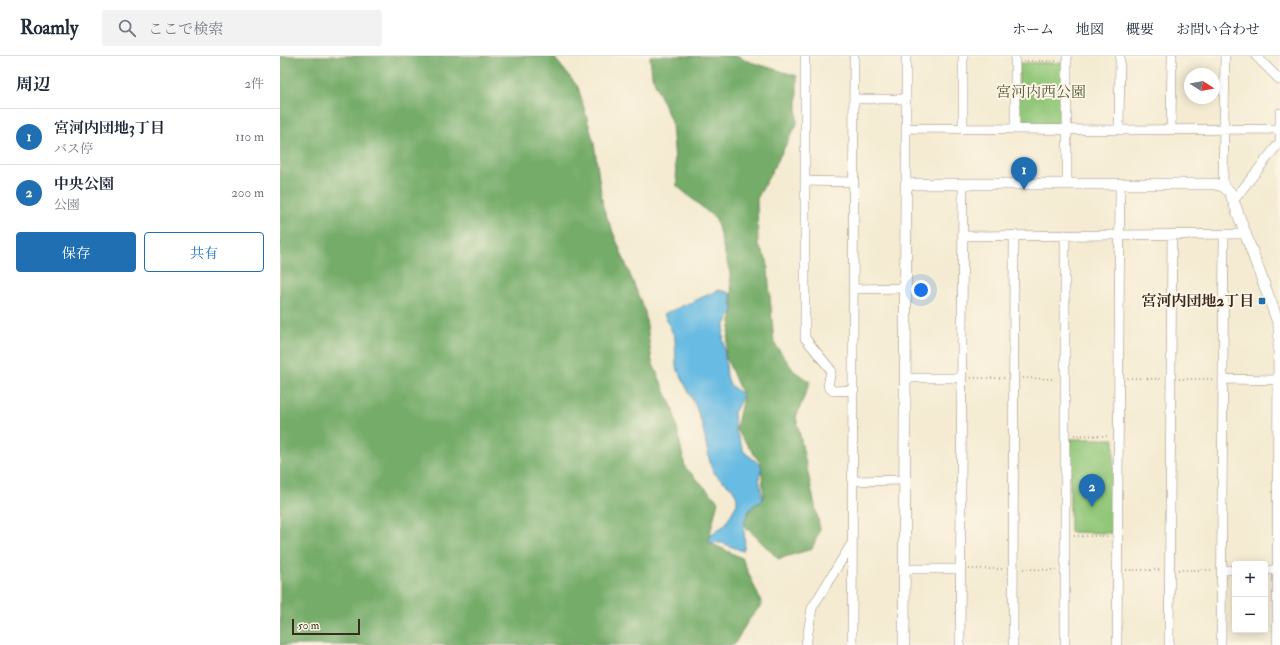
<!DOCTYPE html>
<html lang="ja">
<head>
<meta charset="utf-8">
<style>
	:root { --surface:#fff; --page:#f2f2f3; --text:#1f2937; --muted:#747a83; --line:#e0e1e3; --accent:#1f6fb2 }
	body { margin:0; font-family:"IM FELL Double Pica","Noto Serif JP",serif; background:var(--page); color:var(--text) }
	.controls { position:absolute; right:12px; bottom:12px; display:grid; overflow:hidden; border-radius:4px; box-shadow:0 2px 10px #0003 }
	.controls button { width:36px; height:36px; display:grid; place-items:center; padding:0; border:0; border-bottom:1px solid var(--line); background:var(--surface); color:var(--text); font:20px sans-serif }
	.compass { position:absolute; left:904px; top:12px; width:36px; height:36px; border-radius:50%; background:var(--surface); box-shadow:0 2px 10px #0003; rotate:101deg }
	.scale { position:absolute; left:12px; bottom:10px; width:68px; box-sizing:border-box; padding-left:4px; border:2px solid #3b2a1e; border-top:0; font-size:11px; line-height:14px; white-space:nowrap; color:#3b2a1e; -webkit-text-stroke:3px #fcf5e5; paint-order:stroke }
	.you { position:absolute; left:641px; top:234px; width:14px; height:14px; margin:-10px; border:3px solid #fff; border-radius:50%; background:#1a73e8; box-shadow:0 0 0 6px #1a73e833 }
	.badge { display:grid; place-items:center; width:26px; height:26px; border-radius:50%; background:var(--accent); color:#fff; font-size:13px; font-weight:700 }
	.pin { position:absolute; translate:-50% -33px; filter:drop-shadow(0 1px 2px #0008) }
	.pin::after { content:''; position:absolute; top:21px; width:14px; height:12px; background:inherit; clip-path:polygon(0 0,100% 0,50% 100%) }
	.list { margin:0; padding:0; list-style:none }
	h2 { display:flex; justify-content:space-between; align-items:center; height:52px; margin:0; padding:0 16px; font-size:17px }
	h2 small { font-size:13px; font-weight:400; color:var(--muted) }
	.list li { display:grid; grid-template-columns:26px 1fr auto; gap:12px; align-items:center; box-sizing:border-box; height:56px; padding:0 16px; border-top:1px solid var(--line) }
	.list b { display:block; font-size:15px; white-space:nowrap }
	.list p { margin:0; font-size:13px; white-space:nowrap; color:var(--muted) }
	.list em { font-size:13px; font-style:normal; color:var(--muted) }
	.actions { display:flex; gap:8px; padding:12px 16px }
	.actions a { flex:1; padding:9px 0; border:1px solid var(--accent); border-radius:4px; text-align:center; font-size:14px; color:var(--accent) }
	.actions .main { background:var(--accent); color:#fff }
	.icon { flex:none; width:22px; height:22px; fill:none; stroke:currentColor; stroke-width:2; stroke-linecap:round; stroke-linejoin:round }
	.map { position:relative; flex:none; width:1000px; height:589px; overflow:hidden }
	header { display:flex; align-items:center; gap:24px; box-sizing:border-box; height:56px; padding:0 20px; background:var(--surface); border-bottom:1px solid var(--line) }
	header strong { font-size:19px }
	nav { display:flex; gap:22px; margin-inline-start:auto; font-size:14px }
	.search { width:280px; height:36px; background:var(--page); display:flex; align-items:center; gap:10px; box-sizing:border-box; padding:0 14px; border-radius:4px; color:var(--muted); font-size:15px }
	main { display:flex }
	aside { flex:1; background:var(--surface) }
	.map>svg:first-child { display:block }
	.green { fill:#92c779; stroke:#66784c }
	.forest { fill:#75ac69; stroke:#586b44 }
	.water { fill:#68bbe3; stroke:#527280 }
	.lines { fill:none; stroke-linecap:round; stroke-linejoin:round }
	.minor-casing { stroke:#988a78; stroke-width:10 }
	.tertiary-casing { stroke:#988a78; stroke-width:12 }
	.path { stroke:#988a78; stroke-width:1.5; stroke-dasharray:1 3; stroke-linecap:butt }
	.minor { stroke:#fff; stroke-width:9 }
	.tertiary { stroke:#fff; stroke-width:11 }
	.poi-dot { fill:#1f6fb2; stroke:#fcf5e5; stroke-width:1.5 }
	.labels { text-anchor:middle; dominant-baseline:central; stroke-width:4; stroke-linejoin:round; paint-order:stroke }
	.park-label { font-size:15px; fill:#555939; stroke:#fcf5e5 }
	.poi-label { font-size:15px; font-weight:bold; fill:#3b2a1e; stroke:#fcf5e5; text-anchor:end }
</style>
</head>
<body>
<header>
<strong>Roamly</strong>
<div class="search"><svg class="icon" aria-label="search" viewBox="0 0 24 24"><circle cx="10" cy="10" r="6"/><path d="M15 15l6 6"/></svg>ここで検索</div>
<nav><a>ホーム</a><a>地図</a><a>概要</a><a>お問い合わせ</a></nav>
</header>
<main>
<aside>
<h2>周辺<small>2件</small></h2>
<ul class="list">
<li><span class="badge">1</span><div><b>宮河内団地3丁目</b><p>バス停</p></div><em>110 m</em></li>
<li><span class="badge">2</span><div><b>中央公園</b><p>公園</p></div><em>200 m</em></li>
</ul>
<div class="actions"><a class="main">保存</a><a>共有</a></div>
</aside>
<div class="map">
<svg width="1000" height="589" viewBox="0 0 1000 589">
	<rect width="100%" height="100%" fill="#fcf5e5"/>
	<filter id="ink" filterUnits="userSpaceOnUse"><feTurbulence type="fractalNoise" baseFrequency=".025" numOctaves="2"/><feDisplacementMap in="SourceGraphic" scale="8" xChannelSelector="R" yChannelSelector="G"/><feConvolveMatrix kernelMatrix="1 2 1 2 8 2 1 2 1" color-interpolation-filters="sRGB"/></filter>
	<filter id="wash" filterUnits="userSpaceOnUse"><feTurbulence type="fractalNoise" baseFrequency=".012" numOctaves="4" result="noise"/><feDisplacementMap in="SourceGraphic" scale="16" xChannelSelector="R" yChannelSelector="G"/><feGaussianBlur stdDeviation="0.9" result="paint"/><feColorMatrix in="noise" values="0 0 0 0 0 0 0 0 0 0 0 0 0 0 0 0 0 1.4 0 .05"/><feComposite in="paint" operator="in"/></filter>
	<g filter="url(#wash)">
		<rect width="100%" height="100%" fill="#f4ebd2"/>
		<!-- green -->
		<path class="green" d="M739,7H783V66L778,70L743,69L738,65Z
			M790,383H834L833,477L790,476Z"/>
		<!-- forest -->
		<path class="forest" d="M0,0H273L298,31L314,87L323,151L365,256L372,306L393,353L405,411L438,445L428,486L462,502L482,548L468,565L454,589H0Z
			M370,0H459L464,4L517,20V68L477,143L478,189L487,204L494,287L514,315L530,326L516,361L540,473L532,493L498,503L463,468L472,450L481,446L484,441L481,408L456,373L463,341L445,299L453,255L450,217L436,163L397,130L392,68L372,20Z"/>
		<!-- water -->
		<path class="water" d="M439,234L450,237L453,255L445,268L443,279L447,320L450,329L463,339L454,357L455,373L464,396L482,410L479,422L483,444C480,447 476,447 473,450C456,467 469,483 463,495L442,487L428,486L431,478L445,469L457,448V442L453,433L435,418L430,407L422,368L416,351L396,310L395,282L384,258Z"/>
	</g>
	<g filter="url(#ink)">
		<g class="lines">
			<!-- minor casing -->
			<g class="minor-casing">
				<path id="minor" d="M525,0V282L551,314L548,330L553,335L574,334
					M683,0V72
					M735,0V73
					M976,0L1000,24
					M574,43H626
					M1000,57V86
					M626,72L839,74L999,73
					M839,74L840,0
					M891,74L892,0
					M525,125L573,126
					M626,128V0
					M787,128V0
					M943,130L945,0
					M953,145L1000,86
					M683,180L966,178
					M574,233L625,232
					M625,322H682
					M943,323L999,324
					M573,425L625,424
					M625,513H681
					M942,514H955
					M985,514H998
					M526,589L532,552L572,487
					M572,589L574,0
					M680,589L683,128
					M733,589L734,179
					M785,589V179
					M837,589L840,128
					M889,589L892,178
					M941,589L944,178"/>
			</g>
			<!-- tertiary casing -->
			<g class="tertiary-casing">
				<path id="tertiary" d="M624,589L626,128H934L943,130L950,136L999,269L998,589"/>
			</g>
			<!-- path -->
			<path class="path" d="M743,5H777
				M691,322H725
				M743,322L775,323
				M847,322L883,323
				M899,323H933
				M794,379L830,380
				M794,480H828
				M689,513H725
				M743,513L777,514
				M846,514H880
				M898,514H932"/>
			<!-- minor -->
			<use href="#minor" class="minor"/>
			<!-- tertiary -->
			<use href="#tertiary" class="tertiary"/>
		</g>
	</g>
	<!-- markers -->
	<rect class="poi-dot" x="978" y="241" width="8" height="8" rx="2"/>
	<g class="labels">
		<!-- park labels -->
		<g class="park-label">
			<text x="761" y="36">宮河内西公園</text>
		</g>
		<!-- poi labels -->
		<g class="poi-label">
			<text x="974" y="245">宮河内団地2丁目</text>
		</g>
	</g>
</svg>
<div class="controls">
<button>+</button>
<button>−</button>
</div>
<svg class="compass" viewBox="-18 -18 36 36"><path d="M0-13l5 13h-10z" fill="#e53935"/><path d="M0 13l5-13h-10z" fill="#747a83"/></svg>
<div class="scale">50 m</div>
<div class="you"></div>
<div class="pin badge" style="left:744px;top:134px">1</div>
<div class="pin badge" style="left:812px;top:451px">2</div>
</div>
</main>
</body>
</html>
